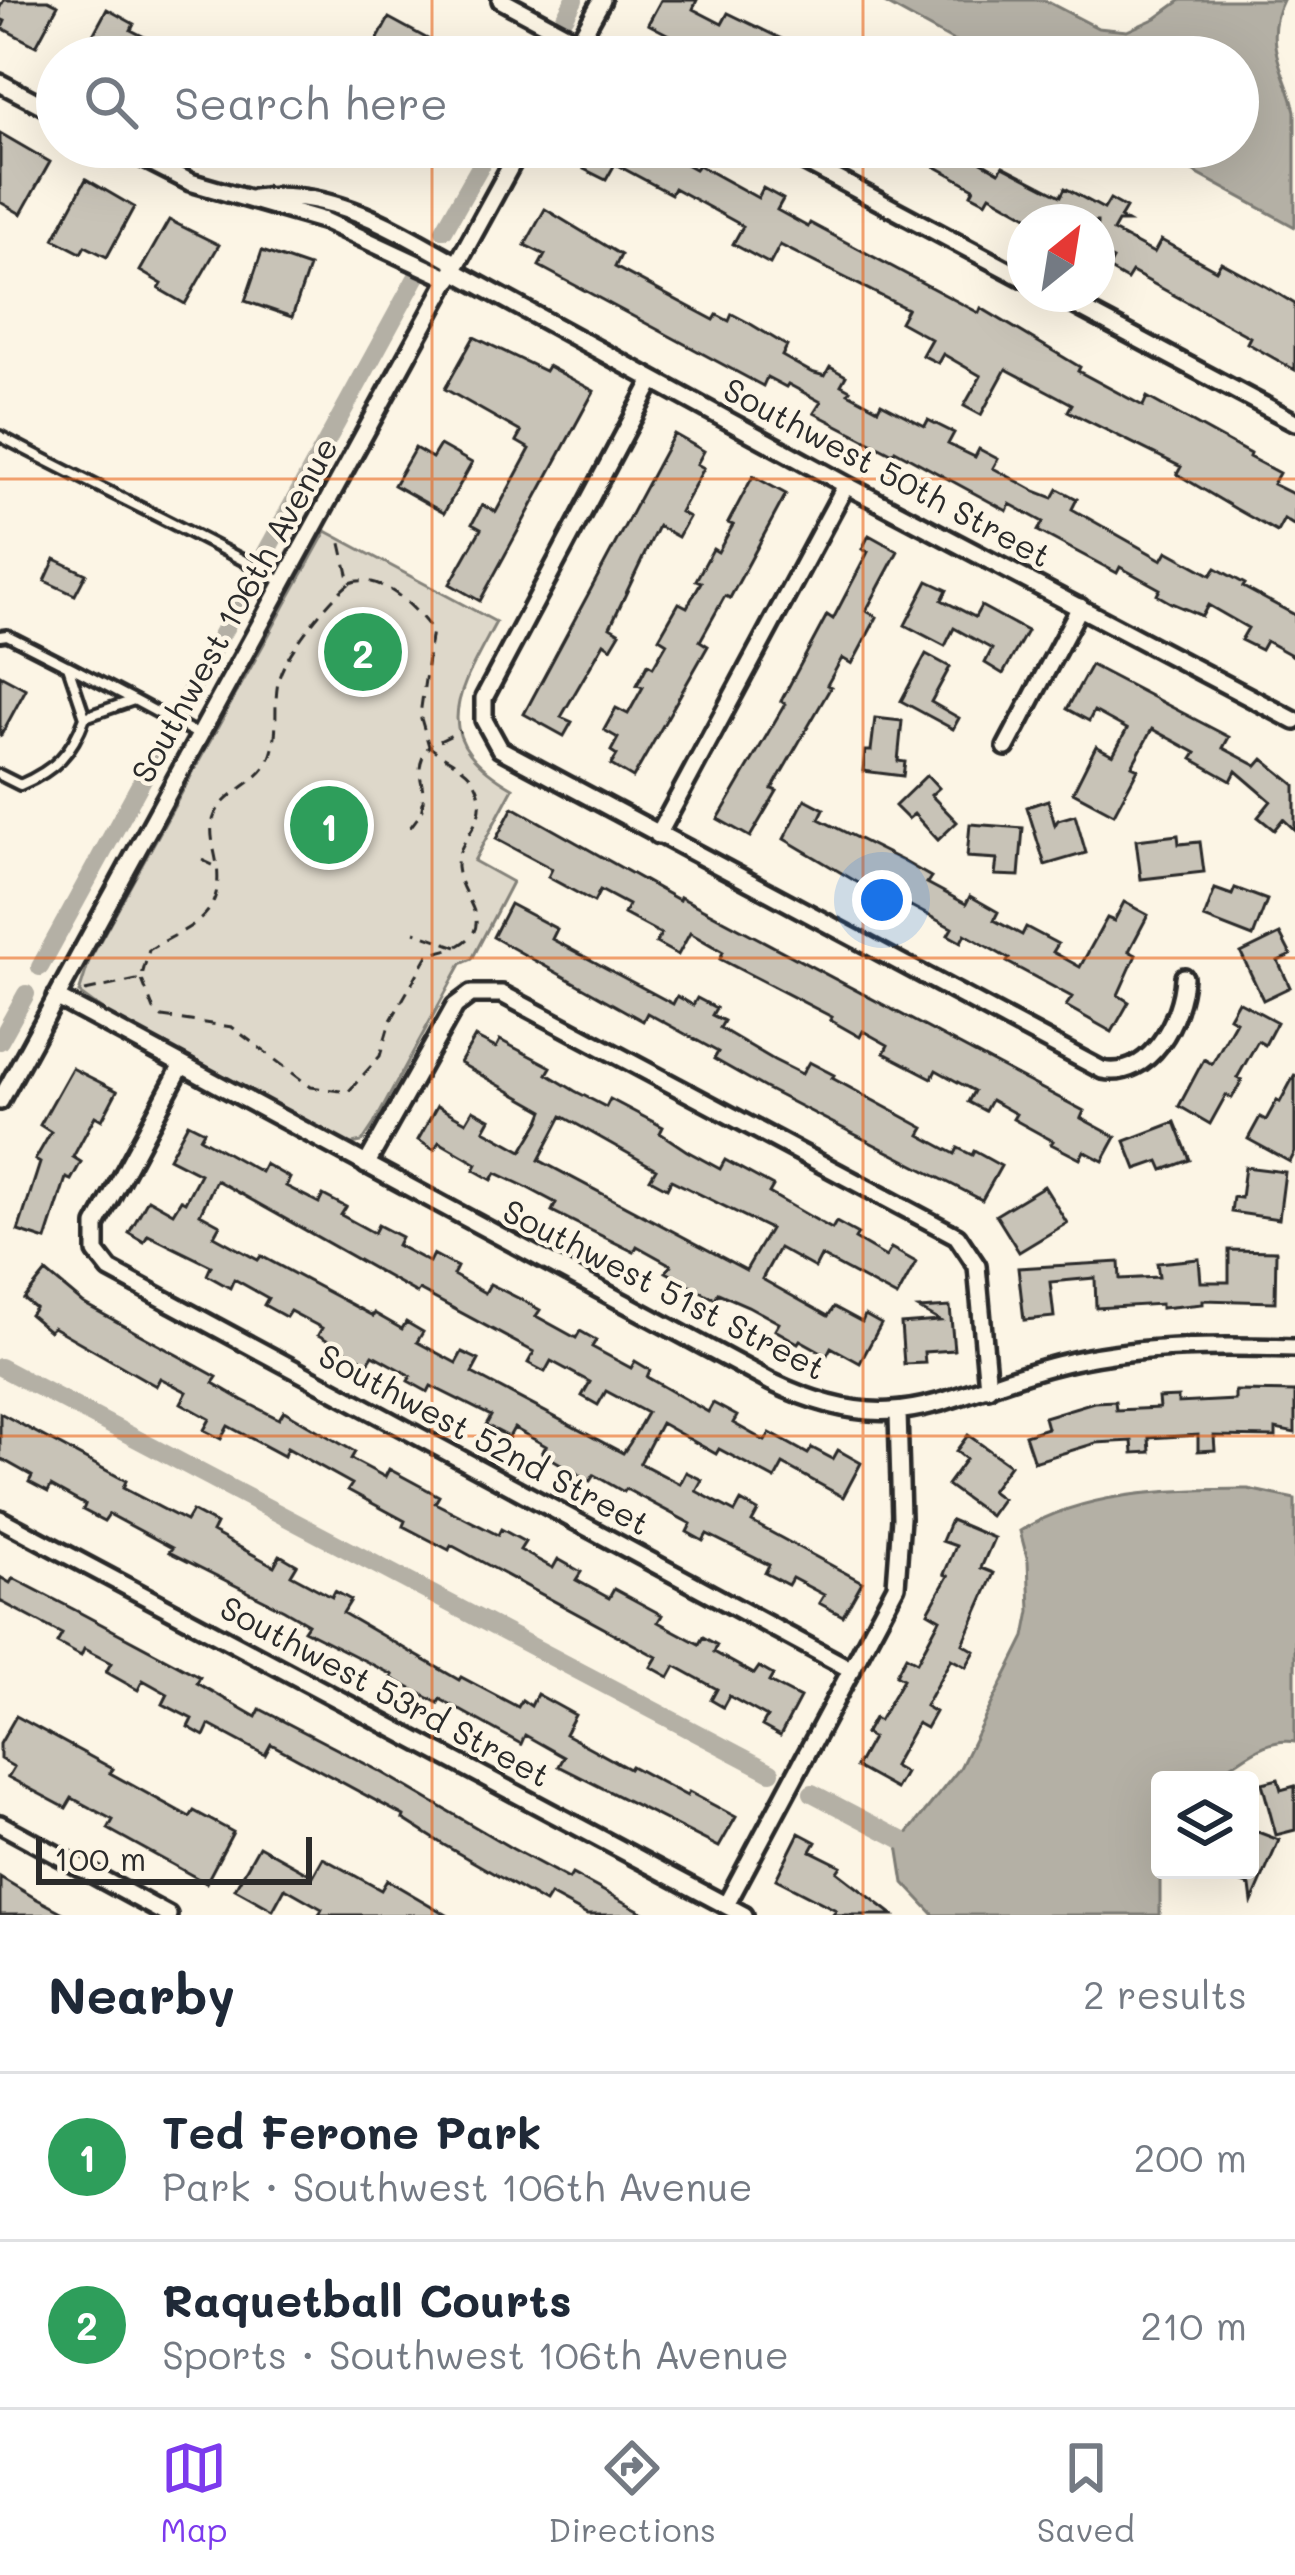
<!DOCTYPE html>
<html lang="en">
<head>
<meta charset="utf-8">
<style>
	:root { --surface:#fff; --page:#f2f2f3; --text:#1f2937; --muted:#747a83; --line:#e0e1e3; --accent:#7c3aed }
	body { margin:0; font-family:Mali,sans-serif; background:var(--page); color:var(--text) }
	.controls { position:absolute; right:36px; bottom:36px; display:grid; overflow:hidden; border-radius:12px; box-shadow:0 12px 48px #0002 }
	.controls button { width:108px; height:108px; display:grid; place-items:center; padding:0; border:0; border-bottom:3px solid var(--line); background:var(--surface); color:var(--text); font:60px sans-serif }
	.compass { position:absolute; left:1007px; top:204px; width:108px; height:108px; border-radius:50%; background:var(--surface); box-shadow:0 12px 48px #0002; rotate:30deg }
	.scale { position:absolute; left:36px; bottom:30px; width:276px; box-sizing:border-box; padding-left:12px; border:6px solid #2b2b2b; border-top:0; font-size:33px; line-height:42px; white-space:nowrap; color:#2b2b2b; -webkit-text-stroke:9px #fcf5e5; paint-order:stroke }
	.you { position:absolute; left:882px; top:900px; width:42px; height:42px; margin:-30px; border:9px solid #fff; border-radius:50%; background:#1a73e8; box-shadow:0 0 0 18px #1a73e833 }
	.badge { display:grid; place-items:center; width:78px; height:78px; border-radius:50%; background:var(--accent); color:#fff; font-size:39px; font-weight:700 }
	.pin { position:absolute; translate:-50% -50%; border:6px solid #fff; box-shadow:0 3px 12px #0006 }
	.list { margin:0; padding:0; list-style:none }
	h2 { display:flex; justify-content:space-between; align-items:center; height:156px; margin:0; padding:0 48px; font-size:51px }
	h2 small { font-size:39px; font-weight:400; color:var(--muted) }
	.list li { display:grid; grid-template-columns:78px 1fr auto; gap:36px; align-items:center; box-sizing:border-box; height:168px; padding:0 48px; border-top:3px solid var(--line) }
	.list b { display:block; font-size:45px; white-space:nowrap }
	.list p { margin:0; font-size:39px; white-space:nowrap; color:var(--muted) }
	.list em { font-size:39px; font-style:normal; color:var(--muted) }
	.icon { flex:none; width:66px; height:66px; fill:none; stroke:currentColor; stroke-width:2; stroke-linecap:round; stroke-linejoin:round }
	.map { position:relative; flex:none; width:1295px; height:1915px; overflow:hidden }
	.search { position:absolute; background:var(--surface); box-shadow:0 12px 48px #0002; left:36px; right:36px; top:36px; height:132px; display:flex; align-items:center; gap:30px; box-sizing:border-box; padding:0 42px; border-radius:66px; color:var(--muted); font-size:45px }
	.sheet { height:492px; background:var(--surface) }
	nav { display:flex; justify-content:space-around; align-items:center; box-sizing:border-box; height:168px; border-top:3px solid var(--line); background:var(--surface); font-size:33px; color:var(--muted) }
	nav a { display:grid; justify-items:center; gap:6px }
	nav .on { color:var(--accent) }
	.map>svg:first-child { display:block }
	.green { fill:#ded8ca; stroke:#84827a; stroke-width:3 }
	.water { fill:#b4b0a5; stroke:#7d7b74; stroke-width:3 }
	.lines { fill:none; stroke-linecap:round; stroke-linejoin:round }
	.canal { stroke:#b4b0a5; stroke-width:18 }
	.building { fill:#c8c3b7; stroke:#2b2b2b; stroke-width:3; fill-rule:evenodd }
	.lane-casing { stroke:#2b2b2b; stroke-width:16 }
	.street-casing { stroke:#2b2b2b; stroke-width:24 }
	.path { stroke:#2b2b2b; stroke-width:3; stroke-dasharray:12 9; stroke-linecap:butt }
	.lane { stroke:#fcf5e5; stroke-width:8 }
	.street { stroke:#fcf5e5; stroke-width:15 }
	.grid { fill:none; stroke:#e8590c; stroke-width:3; stroke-opacity:0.55 }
	.labels { text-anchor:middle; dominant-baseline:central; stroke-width:9; stroke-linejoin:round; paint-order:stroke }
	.street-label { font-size:33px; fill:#2b2b2b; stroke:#fcf5e5 }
</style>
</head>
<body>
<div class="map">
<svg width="1295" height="1915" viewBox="0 0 1295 1915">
	<rect width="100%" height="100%" fill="#fcf5e5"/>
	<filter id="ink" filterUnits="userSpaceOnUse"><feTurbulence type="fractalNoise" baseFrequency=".00833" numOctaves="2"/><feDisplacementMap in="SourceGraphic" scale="24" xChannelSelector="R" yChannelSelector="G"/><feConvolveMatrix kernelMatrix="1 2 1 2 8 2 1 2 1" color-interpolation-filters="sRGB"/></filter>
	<g filter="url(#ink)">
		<!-- green -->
		<path class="green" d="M326,531L496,622C458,694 425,737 513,788L474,861L512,882L472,959L461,964L374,1124L362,1142L342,1146L112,1017L79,993L89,961Z"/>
		<!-- water -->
		<path class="water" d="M879,0H1044L1098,28L1127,31L1156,18L1181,0H1283C1261,43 1286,72 1295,111C1295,134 1295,199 1295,227L1148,147H1238V57H983Z
			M1248,1489L1295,1499V1742C1261,1736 1237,1767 1208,1778C1195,1783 1175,1780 1160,1780V1915H934L904,1883L898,1845L960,1768L1025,1637L1030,1611L1028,1561L1020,1531C1086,1490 1172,1490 1248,1489Z"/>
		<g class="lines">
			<!-- canal -->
			<path class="canal" d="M565,17L574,0
				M542,57L550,44
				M444,230L491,147
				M265,554L417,276
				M181,708L251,581
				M40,967L167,735
				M0,1041L26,994
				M0,1367L771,1772
				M812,1793L902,1840"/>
		</g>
		<!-- building -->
		<path class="building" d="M4,0H48L58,5L36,46L2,28L5,21L0,19V7Z
			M661,0H697L693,9L722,24L728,13L819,57H711L648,24Z
			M107,9L134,24L131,30L154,42L146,57H81Z
			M389,18L461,57H393L374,46Z
			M0,133L50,162L21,214L0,202Z
			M596,147H668L664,152L695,169L698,165L758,198L763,188L783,199L777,210L808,227L810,223L979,313L981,308L1080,367L1078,371L1143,406L1147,397L1250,454L1249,457L1279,473L1273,484L1295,495V526L1284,519L1277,532L1236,509L1177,474L1181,467L1068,411L1072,404L1006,369L981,415L964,406L981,376L943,354L938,363L922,355L931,339L900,322L907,309L780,245L770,264L733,244L743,226L674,188L671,194L615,164L606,180L584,169Z
			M900,147H969L966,153L999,172L1003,166L1061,196L1065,188L1104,209L1110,199L1126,208L1120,218L1127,222H1118L1113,231L1154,253L1161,240L1216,270L1221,262L1267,287L1295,304V370L1247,343L1250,337L1132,272L1127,280L1108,269L1113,260L1101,254L1097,260V222H1038L990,195L986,202L971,194L974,188Z
			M86,179L134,207L107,257L85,246L81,253L54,239Z
			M545,209L621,255L615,267L714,320L717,315L729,321L732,314L749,323L787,346L782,356L811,372L825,376L830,367L846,376L841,385L850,390L848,393L878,409L881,403L925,426L928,420L954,433L948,444L975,457L979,449L998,459L993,468L1035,491L1053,498L1058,489L1077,499L1072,509L1162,560L1167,551L1211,575L1216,568L1245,584L1243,587L1295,615V657L1266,641L1261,650L1241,640L1248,628L1208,605L1202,616L1171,603L1157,595L1160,589L1120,567L1117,573L1038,531L1043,522L1010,504L1007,511L895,450L893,454L814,413L821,402L788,384L786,387L767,377L763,386L539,266L545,255L525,245Z
			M169,220L219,245L185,304L159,289L162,284L140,271Z
			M262,251L309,267L292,317L245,301Z
			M474,337L545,371L548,366L594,391L480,601L450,584L481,529L472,524L482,505L496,512L530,449L516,441L521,432L445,389Z
			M674,434L704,451L697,464L704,468L680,512L689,517L678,537L658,526L610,627L620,633L611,648L604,643L561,717L572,722L564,736L524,714Z
			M440,445L472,463L444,513L394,485L415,448L432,458Z
			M753,476L786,494L730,598L725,596L700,641L708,646L633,778L611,765L617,755L611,751L618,738L604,730L616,708L628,714L643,687L637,685L648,664L653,667L667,643L659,638L679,603L687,607L701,582L696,580L713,549L718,552L733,525L728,523Z
			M869,535L898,551L866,611L877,617L852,664L842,658L827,685L831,687L772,789L777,791L750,837L718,819L785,704L781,701L827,615L833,619L868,552L862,549Z
			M55,559L86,574L75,595L45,581Z
			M928,581L947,590L942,600L975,617L981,606L1027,631L1003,674L985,663L992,649L954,628L945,646L905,625Z
			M926,654L950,667L931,702L959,718L953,729L901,701Z
			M1091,665L1229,737L1223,748L1257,766L1263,759L1295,785V830L1283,819L1274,830L1258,817L1271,801L1236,771L1231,781L1192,759L1196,753L1152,729L1132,766L1138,769L1114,814L1073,792L1096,746L1113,755L1127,729L1094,711L1089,721L1067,709Z
			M0,675L26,689L0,737Z
			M875,718L902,721L898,761L905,762L903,776L863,771L865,751H871Z
			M927,775L939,788L931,795L957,822L938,840L914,814L908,819L895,806Z
			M805,799L824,809L819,819L903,861L931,877L927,883L966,904L970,896L998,912L994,920L1022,935L1026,927L1058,944L1053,952L1080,967L1107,918L1114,921L1124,902L1148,915L1129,951L1136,955L1118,995L1129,1002L1112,1032L1066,1006L1072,997L1007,962L1009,959L965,934L961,942L948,935L952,928L909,905L906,911L784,839Z
			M1048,800L1055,825L1058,820L1075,815L1086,853L1045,865L1027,807Z
			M513,807L679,900L680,897L1084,1111L1081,1118L1116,1137L1103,1161L1084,1151L1080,1159L1051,1144L1053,1141L1013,1119L1016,1114L991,1100L985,1111L968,1102L974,1091L936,1070L932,1078L884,1053L888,1045L863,1031L860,1037L830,1020L832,1017L720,959L723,952L690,933L678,955L656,943L661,934L624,914L628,905L600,890L594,902L548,877L552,869L496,839Z
			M970,824L1023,828L1019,876L995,875L997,859L967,857Z
			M1178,835L1179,844L1200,842L1204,872L1141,879L1136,840Z
			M1235,888L1267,900L1253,937L1204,918L1215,889L1232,895Z
			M510,904L557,929L552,939L673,1004L677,996L693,1005L697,998L716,1008L712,1015L724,1021L720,1028L774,1060L802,1074L809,1062L834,1075L832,1078L924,1128L920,1135L955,1154L958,1148L972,1155L974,1151L1001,1166L982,1200L765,1088L714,1059L718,1052L647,1013L643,1021L493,937Z
			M1280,934L1291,955L1278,961L1290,987L1263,1000L1241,953Z
			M1238,1001L1277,1022L1265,1045L1258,1041L1237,1078L1242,1080L1232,1098L1226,1095L1210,1124L1179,1106L1204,1059L1212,1064L1236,1021L1229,1017Z
			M475,1037L496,1048L500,1040L551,1067L547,1074L575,1091L606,1107L610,1099L646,1118L663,1127L660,1133L687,1151L720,1169L725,1160L773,1186L769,1193L832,1229L836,1222L858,1234L855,1239L886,1257L891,1248L916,1262L897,1297L821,1256L815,1268L779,1248L762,1279L828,1316L834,1307L862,1322L865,1315L881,1324L860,1363L831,1347L827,1355L800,1340L798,1343L775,1330L779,1323L748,1306L718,1293L715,1299L666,1272L671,1265L637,1246L634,1252L552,1211L556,1203L524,1186L496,1173L492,1180L474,1170L477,1164L439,1142L434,1150L418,1140L437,1106L466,1122L473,1110L490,1119L484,1130L522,1151L540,1121L544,1111L460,1063ZM562,1116L656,1169L650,1179L667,1188L671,1180L770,1229L746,1270L539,1160Z
			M72,1068L117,1091L102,1120L95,1116L73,1157L81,1162L71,1180L66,1178L46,1240L18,1231L40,1163L35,1160L51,1132L40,1125Z
			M1295,1074V1152L1290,1162L1248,1139L1260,1117L1266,1120L1277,1100L1280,1102Z
			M1175,1122L1190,1160L1163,1170L1159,1161L1136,1169L1125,1141Z
			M188,1123L204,1131L200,1138L261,1172L265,1164L290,1178L286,1186L319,1203L323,1195L346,1207L341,1215L374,1233L378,1225L401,1237L397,1245L429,1262L433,1254L457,1267L453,1275L485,1293L490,1284L524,1301L540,1310L536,1316L576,1338L580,1331L596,1340L592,1347L631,1368L635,1361L650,1370L647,1377L708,1412L713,1403L737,1416L733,1423L765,1441L770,1433L808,1454L812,1448L833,1459L838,1450L861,1463L843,1497L783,1464L775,1479L719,1449L716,1454L661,1423L640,1463L680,1484L686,1472L702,1480L696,1491L735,1512L741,1501L758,1511L752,1522L862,1582L843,1616L819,1603L824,1595L792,1578L788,1585L765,1573L769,1565L707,1534L703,1541L687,1532L691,1524L626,1489L624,1492L594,1475L590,1481L542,1453L546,1446L514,1428L509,1437L486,1425L491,1416L431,1386L428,1392L408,1381L411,1376L373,1355L368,1363L318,1335L322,1328L290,1311L286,1317L264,1305L268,1298L234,1279L230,1288L207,1275L211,1266L148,1235L144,1242L129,1233L148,1199L173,1213L181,1200L185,1202L200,1174L169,1158ZM216,1180L417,1293L419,1290L534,1352L528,1363L545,1372L551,1361L590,1382L582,1396L598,1405L606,1391L647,1413L630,1443L623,1453L472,1373L479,1360L462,1352L456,1363L417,1342L423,1332L406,1322L402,1329L374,1313L373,1316L261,1256L258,1260L214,1236L220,1225L200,1214Z
			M1245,1167L1285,1172L1279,1219L1231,1212L1233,1197L1241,1198Z
			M1044,1186L1067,1223L1019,1252L996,1215Z
			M1229,1250L1276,1251L1275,1302L1203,1300V1304L1161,1308V1304L1096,1308L1095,1278L1050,1282L1054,1317L1024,1320L1018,1268L1119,1262L1120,1279L1159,1277L1157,1263L1199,1259L1201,1282H1229Z
			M46,1272L83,1303L217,1377L213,1383L242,1400L279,1419L284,1411L355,1452L351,1459L385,1477L389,1469L439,1496L435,1503L498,1535L501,1529L525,1542L520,1550L553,1568L558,1559L581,1572L576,1580L609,1598L614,1589L662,1615L658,1622L699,1644L703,1637L717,1645L714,1652L754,1674L759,1667L773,1675L769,1682L800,1698L780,1736L762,1726L767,1717L729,1696L723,1707L711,1700L717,1689L675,1666L669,1677L651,1667L657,1657L451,1545L449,1550L403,1526L405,1521L348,1490L352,1484L287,1448L284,1456L228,1426L221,1439L204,1430L210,1419L181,1403L187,1392L160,1378L156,1386L53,1327L49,1331L30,1315L35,1308L24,1299Z
			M950,1307L954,1350L924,1352L925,1363L904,1364L901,1324L940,1321L919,1309Z
			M1235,1391L1295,1392V1433L1276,1429V1437L1214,1436L1215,1450L1198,1451V1435L1149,1438L1150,1452L1133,1453L1132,1441L1096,1443L1034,1462L1025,1435L1047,1428L1044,1417L1094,1402L1115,1401L1116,1410L1159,1408L1158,1398L1178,1397V1403L1235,1400Z
			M0,1413L126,1481L123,1488L186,1521L192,1511L216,1524L212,1532L274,1566L280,1555L297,1565L291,1575L332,1597L335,1591L351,1600L343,1613L459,1680L461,1677L518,1707L522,1700L531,1706L537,1694L575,1715L565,1734L629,1769L631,1766L687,1796L689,1792L736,1817L719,1847L559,1766L564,1757L525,1735L521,1744L440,1699L438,1703L391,1678L393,1675L304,1630L308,1624L284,1610L169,1552L172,1548L109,1514L104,1521L83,1510L85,1505L51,1486L48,1492L29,1482L32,1476L0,1458Z
			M968,1435L1010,1465L991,1491L1002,1499L990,1516L947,1485L966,1459L956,1451Z
			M951,1520L994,1538L981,1568L994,1573L963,1644L975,1651L966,1667L951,1659L925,1706L935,1712L926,1728L917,1723L893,1766L905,1773L896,1789L856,1767L872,1738L865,1734L874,1718L879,1721L903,1679L896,1675L906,1656L917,1662L940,1619L928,1612L948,1576L944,1574L956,1546L942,1541Z
			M0,1577L10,1583L13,1578L75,1610L200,1677L197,1683L256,1717L260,1709L383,1773L513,1849L569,1879L572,1874L648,1915H587L550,1895L545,1903L444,1845L403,1819L404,1816L271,1744L265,1755L209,1725L204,1736L188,1727L192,1719L163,1704L168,1694L143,1680L138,1690L106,1672L111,1663L84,1649L81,1656L57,1643L62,1634L0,1601Z
			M16,1716L113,1769L110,1773L190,1817L194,1811L233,1832L206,1883L108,1829L113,1820L72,1798L66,1808L8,1777L14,1767L0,1759V1744Z
			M1278,1779L1281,1790L1295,1786V1830L1276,1835L1262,1783Z
			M1250,1829L1279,1840L1252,1902L1250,1886L1212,1872L1250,1870Z
			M799,1833L816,1842L811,1851L841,1866L837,1872L893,1915H832L836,1910L776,1879Z
			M259,1846L313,1876L323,1858L381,1890L387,1880L447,1915H319L322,1909L285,1888L273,1910L235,1889Z
			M0,1877L35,1898L67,1915H0Z"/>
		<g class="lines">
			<!-- lane casing -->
			<g class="lane-casing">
				<path id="lane" d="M0,436C93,486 189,529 281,581
					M0,636L7,635L68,666L85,717C72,753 55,770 20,785L0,775
					M69,666L134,700L85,717
					M134,700L199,735"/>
			</g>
			<!-- street casing -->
			<g class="street-casing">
				<path id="street" d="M501,0L607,57
					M570,57L602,0
					M0,83L57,113
					M121,147L190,182L325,221L450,279
					M777,147L1025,279
					M254,198C329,187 395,229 457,264
					M454,271L846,485L1295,721
					M1054,294L1295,422
					M653,380L484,698V720L500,749L1102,1070C1150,1080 1182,1019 1184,977
					M1006,747L1080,607
					M658,835L846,485
					M56,997L771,1382C906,1447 948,1388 1073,1361C1146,1345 1221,1346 1295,1348
					M181,1067L96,1225V1252L110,1270L852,1670
					M0,1101L521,147
					M366,1165L455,1006L471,994H502L957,1236L977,1266L988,1388
					M0,1519L744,1915
					M0,1824L168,1915
					M726,1905L896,1586L901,1518L898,1413"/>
			</g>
			<!-- path -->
			<path class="path" d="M350,583C380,572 414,606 432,630L420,715L429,746C410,773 428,782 422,808C420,818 410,825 406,835
				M202,860L217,867
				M458,946C499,924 458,897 457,866C457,841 484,825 480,797C475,767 448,763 429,746L460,731
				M142,980L154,1010L162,1017L232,1027L311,1087L348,1092L380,1056L390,1022L428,955L457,947L415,932
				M85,991L141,979L149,950C185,927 224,922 217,865C215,852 209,833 213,820C221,792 258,785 269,760C281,733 272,705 279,678C285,654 329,599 350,583L340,539"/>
			<!-- lane -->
			<use href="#lane" class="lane"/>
			<!-- street -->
			<use href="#street" class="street"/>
		</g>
	</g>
	<!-- grid -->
	<path class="grid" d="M432,0V57M863,0V57M432,147V1915M863,147V1915M0,479H1295M0,958H1295M0,1436H1295"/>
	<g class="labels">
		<!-- street labels -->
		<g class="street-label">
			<text transform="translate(888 471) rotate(28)">Southwest 50th Street</text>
			<text transform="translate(233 609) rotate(-61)">Southwest 106th Avenue</text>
			<text transform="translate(665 1288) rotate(27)">Southwest 51st Street</text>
			<text transform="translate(485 1438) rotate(28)">Southwest 52nd Street</text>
			<text transform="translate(386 1690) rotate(28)">Southwest 53rd Street</text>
		</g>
	</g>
</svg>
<div class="controls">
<button><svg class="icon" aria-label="layers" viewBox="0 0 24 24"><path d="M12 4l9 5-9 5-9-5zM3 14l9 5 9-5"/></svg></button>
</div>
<svg class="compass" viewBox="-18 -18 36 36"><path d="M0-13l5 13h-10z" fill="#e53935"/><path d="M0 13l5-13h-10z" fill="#747a83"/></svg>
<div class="scale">100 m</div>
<div class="you"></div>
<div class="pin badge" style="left:329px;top:825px;background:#2e9e5b">1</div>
<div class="pin badge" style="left:363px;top:652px;background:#2e9e5b">2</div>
<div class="search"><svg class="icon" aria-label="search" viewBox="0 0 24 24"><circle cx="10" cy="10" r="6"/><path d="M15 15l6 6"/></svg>Search here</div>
</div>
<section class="sheet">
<h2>Nearby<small>2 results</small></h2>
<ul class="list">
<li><span class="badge" style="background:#2e9e5b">1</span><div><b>Ted Ferone Park</b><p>Park · Southwest 106th Avenue</p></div><em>200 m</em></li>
<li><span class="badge" style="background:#2e9e5b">2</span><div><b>Raquetball Courts</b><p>Sports · Southwest 106th Avenue</p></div><em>210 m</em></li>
</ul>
</section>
<nav>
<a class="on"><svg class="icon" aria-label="map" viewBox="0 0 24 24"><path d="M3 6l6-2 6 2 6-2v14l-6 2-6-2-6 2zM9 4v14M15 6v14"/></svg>Map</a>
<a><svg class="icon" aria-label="directions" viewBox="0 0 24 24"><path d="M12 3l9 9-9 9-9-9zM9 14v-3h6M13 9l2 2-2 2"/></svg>Directions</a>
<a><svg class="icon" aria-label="saved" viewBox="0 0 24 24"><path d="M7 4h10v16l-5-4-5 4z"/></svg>Saved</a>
</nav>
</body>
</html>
